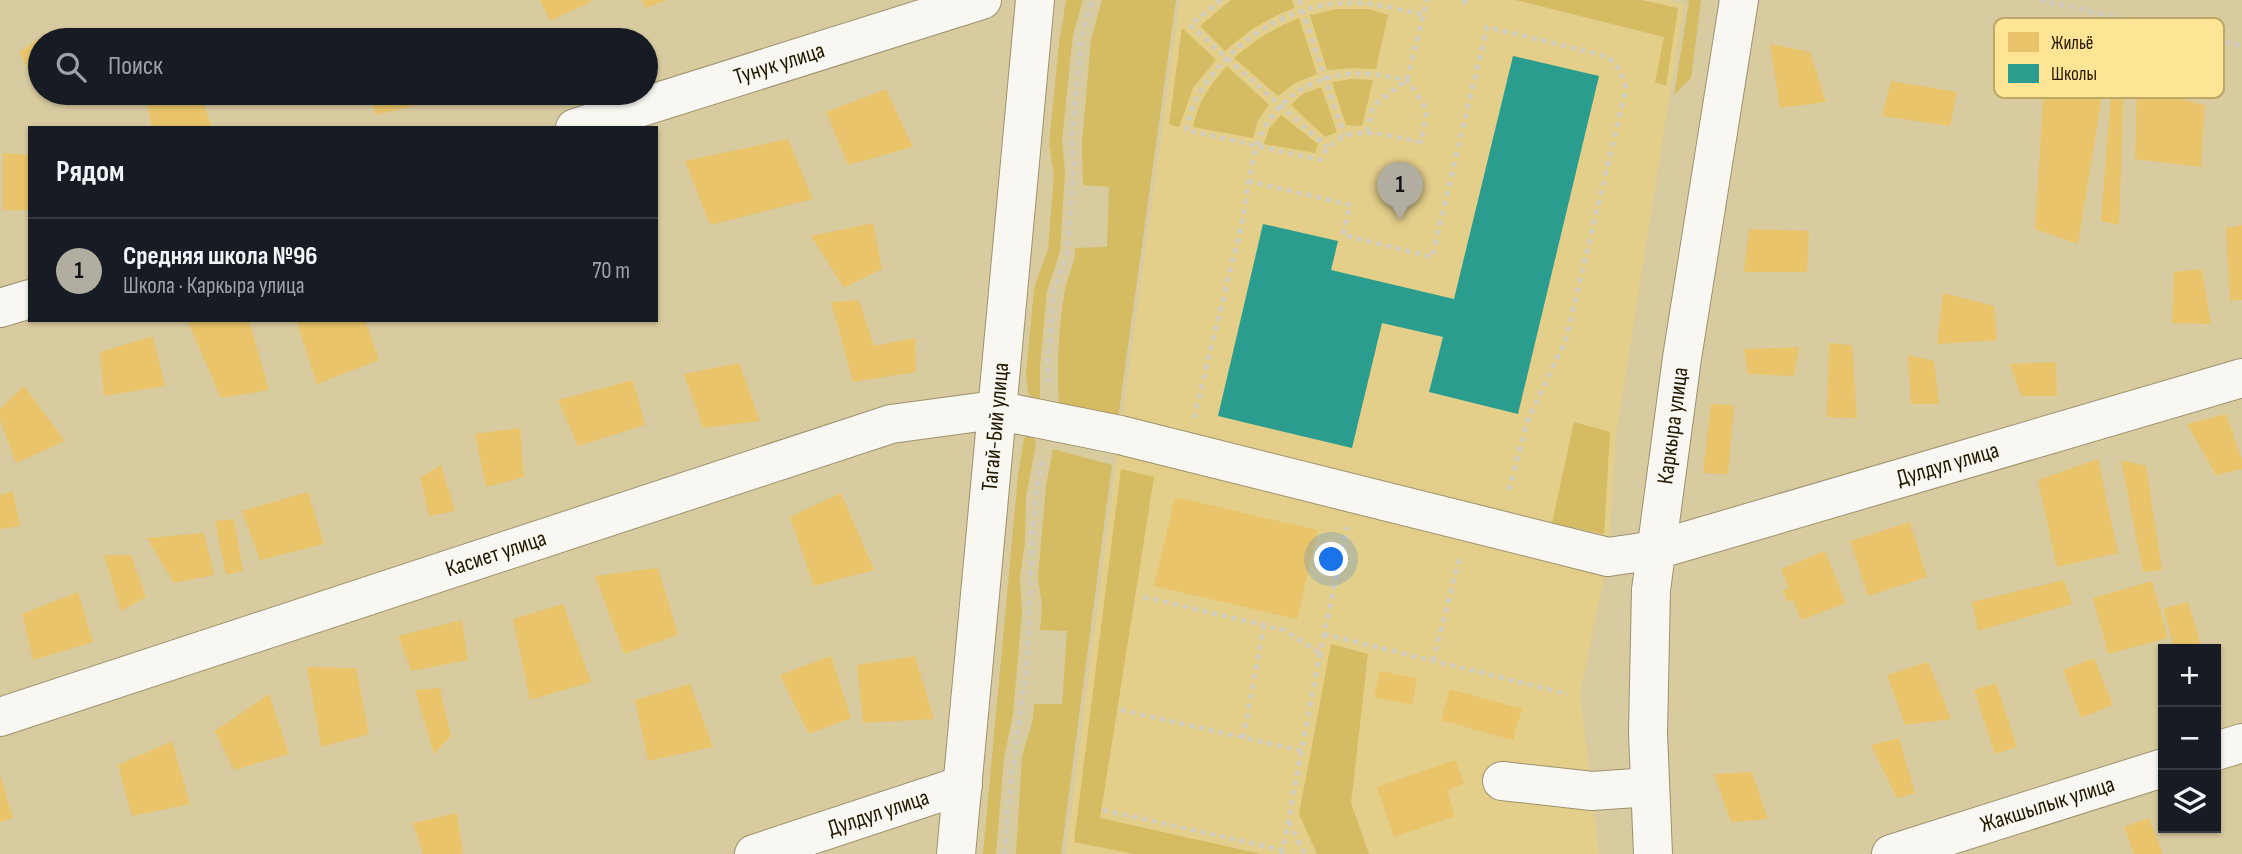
<!DOCTYPE html>
<html lang="ru">
<head>
<meta charset="utf-8">
<style>
	:root { --surface:#171b24; --page:#20242c; --text:#f1f3f6; --muted:#9ea1a6; --line:#363941; --accent:#b1ada0 }
	body { margin:0; font-family:"Sofia Sans Condensed",sans-serif; background:var(--page); color:var(--text) }
	.controls { position:absolute; right:21px; bottom:21px; display:grid; overflow:hidden; border-radius:0px; box-shadow:0 2px 5px #0004 }
	.controls button { width:63px; height:63px; display:grid; place-items:center; padding:0; border:0; border-bottom:2px solid var(--line); background:var(--surface); color:var(--text); font:35px sans-serif }
	.you { position:absolute; left:1332px; top:560px; width:24px; height:24px; margin:-18px; border:5px solid #fff; border-radius:50%; background:#1a73e8; box-shadow:0 0 0 10px #1a73e833 }
	.badge { display:grid; place-items:center; width:46px; height:46px; border-radius:50%; background:var(--accent); color:#111; font-size:23px; font-weight:700 }
	.pin { position:absolute; translate:-50% -58px; filter:drop-shadow(0 2px 4px #0008) }
	.pin::after { content:''; position:absolute; top:37px; width:24px; height:21px; background:inherit; clip-path:polygon(0 0,100% 0,50% 100%) }
	.list { margin:0; padding:0; list-style:none }
	h2 { display:flex; justify-content:space-between; align-items:center; height:91px; margin:0; padding:0 28px; font-size:30px }
	h2 small { font-size:23px; font-weight:400; color:var(--muted) }
	.list li { display:grid; grid-template-columns:46px 1fr auto; gap:21px; align-items:center; box-sizing:border-box; height:105px; padding:0 28px; border-top:2px solid var(--line) }
	.list b { display:block; font-size:26px; white-space:nowrap }
	.list p { margin:0; font-size:23px; white-space:nowrap; color:var(--muted) }
	.list em { font-size:23px; font-style:normal; color:var(--muted) }
	.icon { flex:none; width:38px; height:38px; fill:none; stroke:currentColor; stroke-width:2; stroke-linecap:round; stroke-linejoin:round }
	.map { position:relative; flex:none; width:2242px; height:854px; overflow:hidden }
	.search { position:absolute; background:var(--surface); box-shadow:0 2px 5px #0004; left:28px; top:28px; width:630px; height:77px; display:flex; align-items:center; gap:18px; box-sizing:border-box; padding:0 24px; border-radius:38px; color:var(--muted); font-size:26px }
	.panel { position:absolute; background:var(--surface); box-shadow:0 2px 5px #0004; left:28px; top:126px; width:630px; height:196px; border-radius:0px }
	.map>svg:first-child { display:block }
	.built { fill:#e3ce8a }
	.green { fill:#d5bb61 }
	.homes { fill:#e9c46a }
	.schools { fill:#2a9d8f }
	.lines { fill:none; stroke-linecap:round; stroke-linejoin:round }
	.minor-casing { stroke:#9d926e; stroke-width:40 }
	.path { stroke:#d0ccbf; stroke-width:4.5; stroke-dasharray:5 5; stroke-linecap:butt }
	.minor { stroke:#f9f7f1; stroke-width:38 }
	.labels { text-anchor:middle; dominant-baseline:central; stroke-width:7; stroke-linejoin:round; paint-order:stroke }
	.street-label { font-size:23px; fill:#231900; stroke:#fee595 }
	.key { fill:#fee595; stroke:#bca868; stroke-width:2 }
	.key-label { font-size:19px; fill:#231900 }
</style>
</head>
<body>
<div class="map">
<svg width="2242" height="854" viewBox="0 0 2242 854">
	<rect width="100%" height="100%" fill="#d9cba0"/>
	<!-- built -->
	<path class="built" d="M1180,0H1666L1684,4L1616,435L1608,557L1580,694L1599,854H1066L1120,435Z"/>
	<!-- green -->
	<path class="green" d="M1066,0H1083L1073,35L1062,141L1065,172L1060,252L1047,291L1040,366V399L1032,398L1028,393L1026,375L1034,288L1048,249L1054,174L1049,144L1059,44Z
		M1102,0H1176L1118,418L1059,406C1057,368 1058,328 1065,290C1068,275 1075,264 1075,248L1107,247L1109,187L1083,185L1082,143L1091,39Z
		M1231,0H1292L1294,8C1267,18 1246,32 1225,51L1200,26Z
		M1516,0H1641L1678,8L1666,86L1655,82L1664,37Z
		M1685,0H1701L1691,78L1674,95L1689,1Z
		M1337,9H1369L1388,15L1376,69L1351,68L1327,70L1310,15Z
		M1299,18L1317,74L1295,83L1278,96L1234,58C1255,40 1274,28 1299,18Z
		M1182,28L1216,60L1193,88L1179,127L1169,124Z
		M1227,66L1269,105L1258,120L1253,138L1193,127C1199,100 1209,87 1227,66Z
		M1352,79L1373,80L1362,126L1346,125L1332,82Z
		M1321,87L1337,132L1325,137L1291,105L1303,94Z
		M1281,115L1318,144L1315,153L1264,144L1269,129Z
		M1574,422L1610,432L1604,534L1552,523Z
		M1032,435L1036,443L1026,497L1025,543L1020,577L1022,612L1013,715L1004,758L996,854H983L1018,475L1024,438Z
		M1053,449L1112,465L1061,854H1016L1022,757L1033,719L1034,704H1062L1067,631L1040,630L1042,605L1038,577L1046,486Z
		M1121,469L1154,477L1100,818L1261,854H1134L1074,842Z
		M1331,644L1368,654L1351,803L1369,854H1317L1299,814Z"/>
	<!-- homes -->
	<path class="homes" d="M540,0H590L591,2L550,21Z
		M642,0H667L645,8Z
		M47,33L50,40H40V89L19,52Z
		M1770,44L1810,52L1826,102L1780,108Z
		M2106,71L2078,244L2035,229L2045,73Z
		M1891,81L1957,92L1950,126L1882,116Z
		M2112,82L2124,88L2119,225L2101,221Z
		M2137,87L2205,105L2201,167L2135,159Z
		M886,89L913,147L848,165L826,112Z
		M260,93H295V94L264,101Z
		M367,93H410L417,105L376,115Z
		M201,96L212,128H152L147,102Z
		M788,139L813,199L710,225L685,161Z
		M3,153L30,155V210H3Z
		M873,223L882,269L844,288L811,236Z
		M2242,225V300L2230,301L2226,228Z
		M1749,229L1809,231L1807,272H1744Z
		M2202,269L2211,324L2172,323L2174,272Z
		M1943,293L1994,306L1997,340L1937,344Z
		M859,300L874,346L915,338L916,372L853,382L831,302Z
		M191,320H249L269,390L221,398L188,322Z
		M296,320H365L379,360L317,384Z
		M153,336L165,386L104,396L100,352Z
		M1829,343L1852,345L1857,418L1827,417Z
		M1799,347L1794,376L1748,374L1744,349Z
		M1908,355L1934,361L1939,404H1911Z
		M2056,362L2057,396H2021L2010,364Z
		M739,363L760,421L703,428L684,374Z
		M633,380L645,425L578,446L558,400Z
		M24,386L65,441L16,463L0,420V409Z
		M1711,404L1734,405L1728,474L1703,473Z
		M2226,414L2242,460V469L2216,475L2187,424Z
		M520,428L524,477L486,487L475,434Z
		M2098,459L2118,553L2057,567L2038,480Z
		M2121,460L2146,466L2162,570L2143,572Z
		M441,465L455,511L429,516L420,478Z
		M13,491L20,526L0,529V495Z
		M308,492L324,544L260,560L242,511Z
		M841,493L874,570L814,586L790,517Z
		M1175,497L1318,530L1297,619L1154,586Z
		M234,519L243,571L226,575L215,521Z
		M1910,522L1927,577L1868,596L1850,541Z
		M204,533L214,575L174,583L147,538Z
		M1825,551L1846,603L1801,620L1793,600L1787,602L1783,590L1789,588L1781,569Z
		M104,555H131L146,597L121,611Z
		M658,568L678,635L624,654L595,576Z
		M2064,580L2072,604L1978,631L1972,602Z
		M2152,581L2168,638L2108,654L2093,598Z
		M78,592L93,642L33,660L22,614Z
		M2188,602L2202,649H2175L2163,609Z
		M563,604L591,682L530,700L513,619Z
		M462,620L468,660L411,671L398,636Z
		M831,656L851,718L809,734L780,675Z
		M915,656L934,719L863,723L857,665Z
		M2094,658L2113,705L2081,718L2063,670Z
		M1928,662L1951,719L1905,725L1887,675Z
		M307,667L356,668L369,734L321,747Z
		M1380,671L1417,678L1412,705L1374,697Z
		M1996,683L2017,747L1995,754L1974,690Z
		M690,684L713,747L648,761L635,700Z
		M440,688L451,736L434,754L415,690Z
		M1450,689L1522,709L1513,740L1441,720Z
		M269,694L289,754L234,770L215,731Z
		M1899,738L1915,793L1897,798L1871,745Z
		M172,741L190,804L132,816L118,765Z
		M1456,760L1464,784L1447,790L1455,816L1394,837L1377,787Z
		M1752,772L1768,819L1731,822L1714,774Z
		M0,775L13,818L0,822Z
		M457,813L463,854H423L413,823Z
		M2149,818L2163,854H2134L2124,827Z"/>
	<!-- schools -->
	<path class="schools" d="M1513,56L1599,76L1518,414L1429,392L1443,337L1382,323L1352,448L1218,416L1263,224L1338,241L1331,270L1454,299Z"/>
	<g class="lines">
		<!-- minor casing -->
		<g class="minor-casing">
			<g id="minor">
				<path id="s1" d="M575,128L982,0"/>
				<path d="M0,308L30,299"/>
				<path id="s2" d="M0,717L891,424L995,410L1120,435L1608,557L1656,550L2242,378"/>
				<path d="M2216,751L2242,743"/>
				<path d="M1502,781L1592,791L1650,787"/>
				<path id="s3" d="M754,854L963,785"/>
				<path id="s4" d="M956,854L1035,0"/>
				<path id="s5" d="M1653,854L1648,733L1651,590L1682,358L1739,0"/>
				<path id="s6" d="M1891,854L2163,768"/>
			</g>
		</g>
		<!-- path -->
		<path class="path" d="M1221,0L1190,25L1327,147
			M1299,0L1344,135
			M1463,0L1469,6
			M2040,0L2242,46
			M1367,132L1373,106L1407,80L1427,0
			M1248,181L1350,205L1343,235L1432,257L1487,27L1606,56C1618,65 1623,74 1626,89L1566,339L1527,422L1508,494
			M1049,383L1048,364L1054,292L1067,255L1074,168L1072,136L1081,39L1092,0
			M1194,418C1209,356 1224,294 1240,232C1246,205 1248,176 1256,149C1268,106 1305,78 1349,74C1368,72 1388,77 1407,80L1427,110L1421,142C1383,135 1342,119 1320,160L1186,130C1190,117 1193,101 1201,90C1231,43 1286,6 1343,3C1370,1 1398,9 1424,15
			M1144,597L1284,630L1320,653
			M1324,634L1568,694
			M1433,661L1460,556
			M1121,710L1303,751
			M1243,738L1264,626
			M1103,810L1282,850
			M1289,822L1305,854
			M1005,854C1007,788 1021,724 1027,658C1032,592 1028,523 1043,457
			M1282,854L1320,653L1347,527"/>
		<!-- minor -->
		<use href="#minor" class="minor"/>
	</g>
	<g class="labels">
		<!-- street labels -->
		<g class="street-label">
			<text stroke="none"><textPath href="#s1" startOffset="214">Тунук улица</textPath></text>
			<text stroke="none"><textPath href="#s5" startOffset="430">Каркыра улица</textPath></text>
			<text stroke="none"><textPath href="#s4" startOffset="429">Тагай-Бий улица</textPath></text>
			<text stroke="none"><textPath href="#s2" startOffset="2026">Дулдул улица</textPath></text>
			<text stroke="none"><textPath href="#s2" startOffset="522">Касиет улица</textPath></text>
			<text stroke="none"><textPath href="#s6" startOffset="164">Жакшылык улица</textPath></text>
			<text stroke="none"><textPath href="#s3" startOffset="131">Дулдул улица</textPath></text>
		</g>
	</g>
	<!-- legend -->
	<rect x="1994" y="18" width="230" height="80" rx="10" class="key"/>
	<rect x="2008" y="32" width="31" height="20" fill="#e9c46a"/>
	<rect x="2008" y="64" width="31" height="19" fill="#2a9d8f"/>
	<g class="key-label">
		<text x="2051" y="49">Жильё</text>
		<text x="2051" y="80">Школы</text>
	</g>
</svg>
<div class="controls">
<button>+</button>
<button>−</button>
<button><svg class="icon" aria-label="layers" viewBox="0 0 24 24"><path d="M12 4l9 5-9 5-9-5zM3 14l9 5 9-5"/></svg></button>
</div>
<div class="you"></div>
<div class="pin badge" style="left:1400px;top:220px">1</div>
<div class="search"><svg class="icon" aria-label="search" viewBox="0 0 24 24"><circle cx="10" cy="10" r="6"/><path d="M15 15l6 6"/></svg>Поиск</div>
<section class="panel">
<h2>Рядом<small></small></h2>
<ul class="list">
<li><span class="badge">1</span><div><b>Средняя школа №96</b><p>Школа · Каркыра улица</p></div><em>70 m</em></li>
</ul>
</section>
</div>
</body>
</html>
